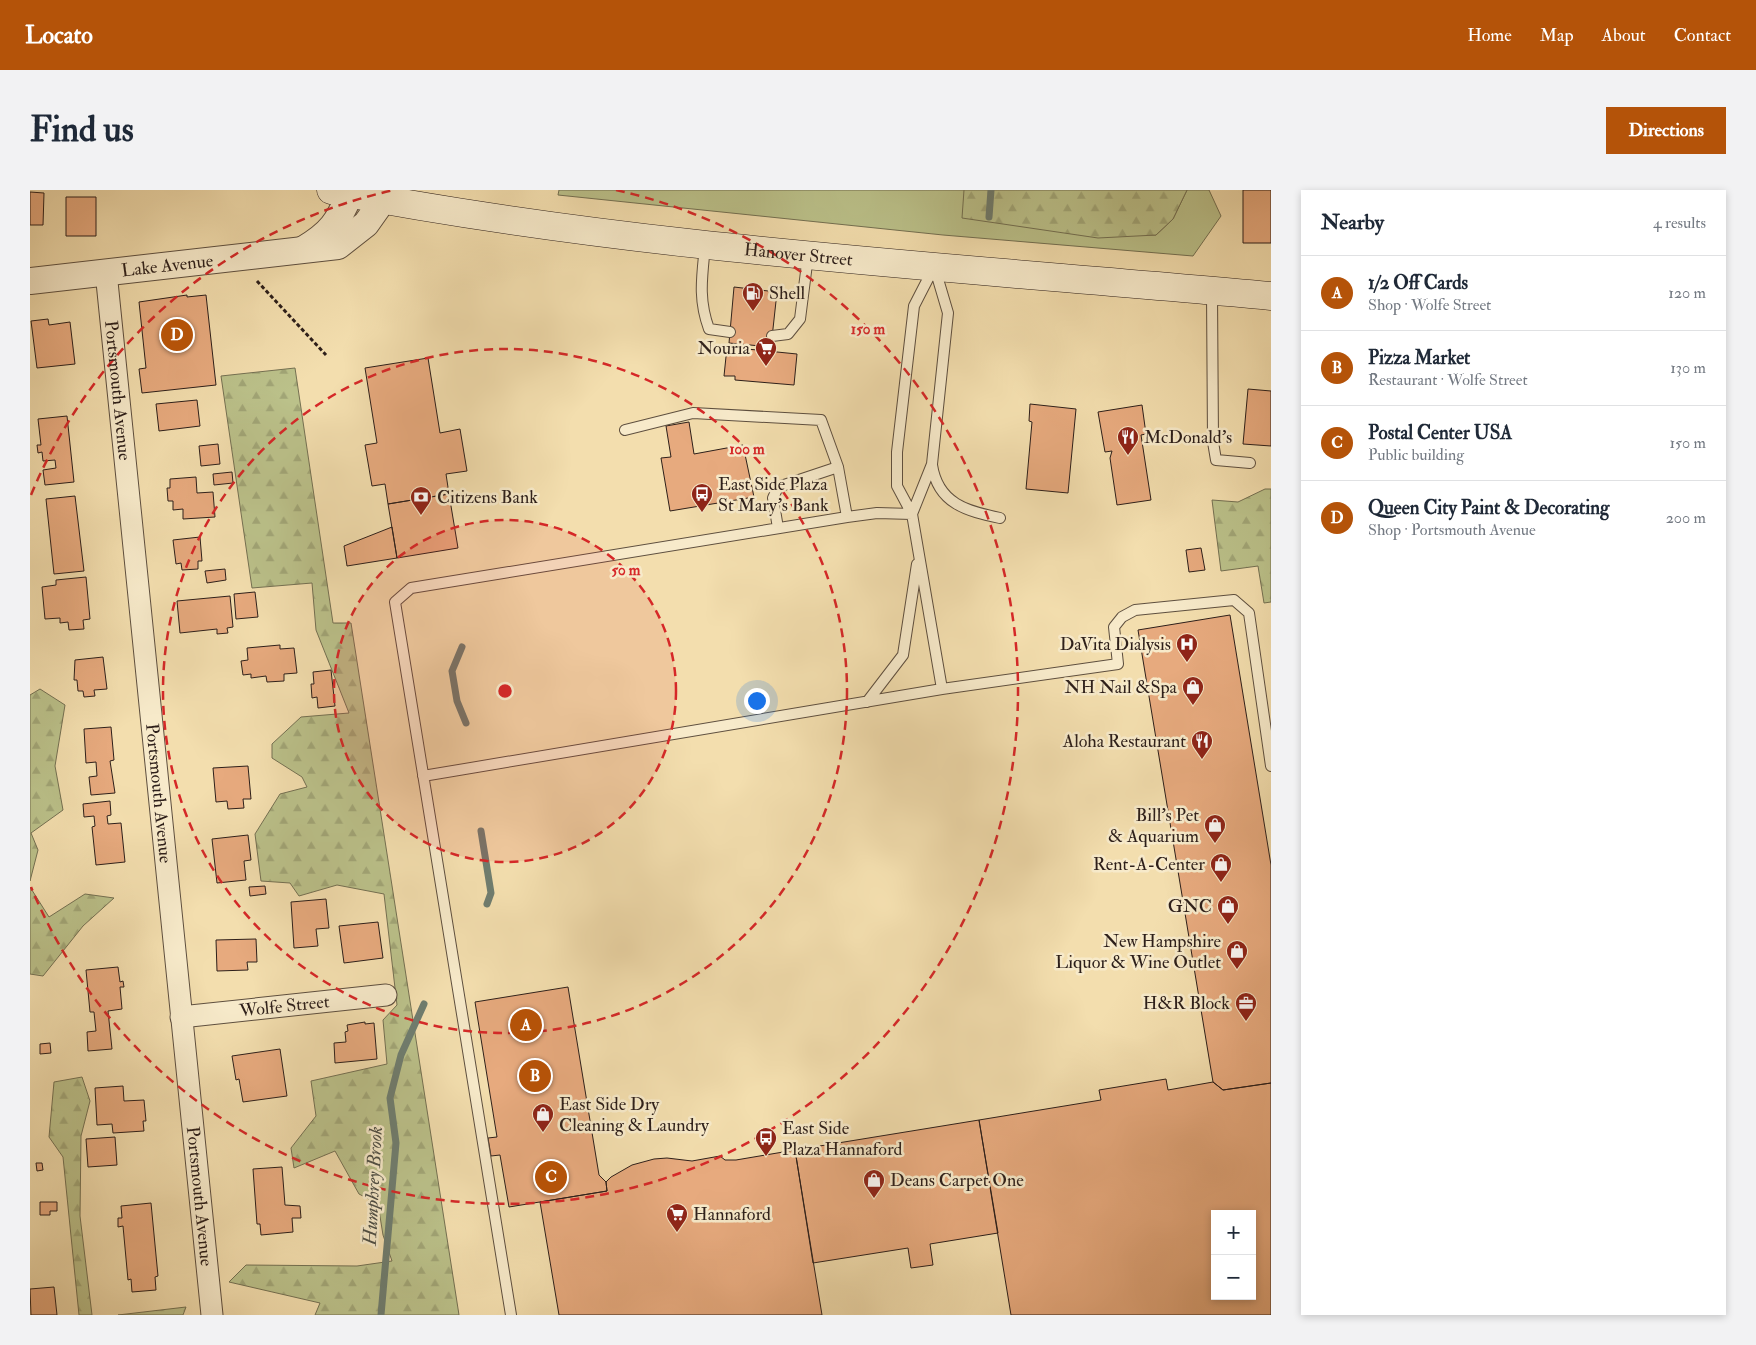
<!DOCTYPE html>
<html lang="en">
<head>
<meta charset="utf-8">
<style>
	:root { --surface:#fff; --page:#f2f2f3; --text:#1f2937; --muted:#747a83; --line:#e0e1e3; --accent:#b45309 }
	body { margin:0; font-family:"IM FELL Double Pica",serif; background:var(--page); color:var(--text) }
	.controls { position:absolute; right:15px; bottom:15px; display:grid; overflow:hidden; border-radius:0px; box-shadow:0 2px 8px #0003 }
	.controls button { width:45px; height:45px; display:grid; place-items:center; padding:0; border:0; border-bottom:1px solid var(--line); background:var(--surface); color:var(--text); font:25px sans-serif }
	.you { position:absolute; left:726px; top:510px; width:18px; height:18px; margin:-12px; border:4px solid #fff; border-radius:50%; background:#1a73e8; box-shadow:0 0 0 8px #1a73e833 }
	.badge { display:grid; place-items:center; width:32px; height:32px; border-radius:50%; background:var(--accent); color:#fff; font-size:16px; font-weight:700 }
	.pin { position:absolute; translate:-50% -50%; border:2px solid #fff; box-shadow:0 1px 5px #0006 }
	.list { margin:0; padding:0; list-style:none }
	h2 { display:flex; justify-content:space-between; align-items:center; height:65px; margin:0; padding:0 20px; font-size:21px }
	h2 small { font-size:16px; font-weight:400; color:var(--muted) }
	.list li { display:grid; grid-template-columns:32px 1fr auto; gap:15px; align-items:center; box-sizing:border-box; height:75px; padding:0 20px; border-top:1px solid var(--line) }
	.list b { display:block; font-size:19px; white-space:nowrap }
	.list p { margin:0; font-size:16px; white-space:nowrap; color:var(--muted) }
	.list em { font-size:16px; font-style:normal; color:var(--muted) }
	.map { position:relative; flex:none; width:1241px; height:1125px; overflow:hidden; border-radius:0px }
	header { display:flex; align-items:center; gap:30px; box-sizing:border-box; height:70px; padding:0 25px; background:var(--accent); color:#fff }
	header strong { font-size:24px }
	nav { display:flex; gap:28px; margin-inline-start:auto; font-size:18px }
	.intro { display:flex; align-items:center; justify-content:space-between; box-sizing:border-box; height:120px; padding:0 30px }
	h1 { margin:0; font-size:35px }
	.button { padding:12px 22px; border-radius:0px; background:var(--accent); color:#fff; font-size:18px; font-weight:700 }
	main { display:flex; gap:30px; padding:0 30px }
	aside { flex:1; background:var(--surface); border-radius:0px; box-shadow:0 2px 8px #0003 }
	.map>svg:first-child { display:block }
	.green { fill:#bbc18a; stroke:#747052 }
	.forest { fill:url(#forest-firs); stroke:#747052 }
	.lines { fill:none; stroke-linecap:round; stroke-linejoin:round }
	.stream { stroke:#6f7d6f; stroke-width:7 }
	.building { fill:#e7aa7e; stroke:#2d1f1a; fill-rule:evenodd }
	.service-casing { stroke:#5e4f3f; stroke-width:12 }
	.minor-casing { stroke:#5e4f3f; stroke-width:23 }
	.tertiary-casing { stroke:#5e4f3f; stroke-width:28 }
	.secondary-casing { stroke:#2d1f1a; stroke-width:29 }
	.path { stroke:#2d1f1a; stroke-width:3; stroke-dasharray:4 2.5; stroke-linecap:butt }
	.service { stroke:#f7eaca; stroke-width:10 }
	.minor { stroke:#f7eaca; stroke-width:21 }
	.tertiary { stroke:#f7eaca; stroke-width:26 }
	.secondary { stroke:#f7eaca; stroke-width:28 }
	.ring { fill:none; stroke:#d62828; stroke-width:2.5; stroke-dasharray:9 6 }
	.labels { text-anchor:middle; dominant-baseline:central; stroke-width:5; stroke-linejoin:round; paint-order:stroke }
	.street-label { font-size:18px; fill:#2d1f1a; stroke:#f7eaca }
	.poi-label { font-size:18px; fill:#2d1f1a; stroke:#f7eaca; text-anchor:end }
	.water-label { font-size:19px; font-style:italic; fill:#4e4e45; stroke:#f7eaca }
	.centre { fill:#d62828; stroke:#f7eaca; stroke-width:2.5 }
	.ring-label { font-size:15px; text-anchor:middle; font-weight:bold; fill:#d62828; stroke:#f7eaca; stroke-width:5; stroke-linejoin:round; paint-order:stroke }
</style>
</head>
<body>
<header>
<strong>Locato</strong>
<nav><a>Home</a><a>Map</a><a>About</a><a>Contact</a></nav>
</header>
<div class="intro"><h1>Find us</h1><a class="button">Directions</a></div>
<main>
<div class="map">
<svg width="1241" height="1125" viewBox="0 0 1241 1125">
	<defs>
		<pattern id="forest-firs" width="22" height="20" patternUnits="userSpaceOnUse" patternTransform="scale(1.25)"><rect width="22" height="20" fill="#bbc18a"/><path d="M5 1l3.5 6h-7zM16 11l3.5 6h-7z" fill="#a1a576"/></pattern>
	</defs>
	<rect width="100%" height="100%" fill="#f3deae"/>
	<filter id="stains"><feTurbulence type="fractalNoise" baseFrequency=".004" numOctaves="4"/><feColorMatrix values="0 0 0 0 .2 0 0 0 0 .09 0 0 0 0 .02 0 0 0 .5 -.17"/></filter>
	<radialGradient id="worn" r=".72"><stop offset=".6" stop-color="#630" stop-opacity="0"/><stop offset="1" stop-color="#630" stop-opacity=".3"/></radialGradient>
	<!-- green -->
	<path class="green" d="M529,0H1117L1119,45H1126L1143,29L1157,0H1179L1191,26L1163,66L913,45L528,5Z"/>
	<!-- forest -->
	<path class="forest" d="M934,0H1157L1143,29L1126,45L1068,48L932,28Z
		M265,178L303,433H321L429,1125H285L290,1113L199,1092L216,1075L327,1076L362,1071L353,1045L348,1014L329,1004L305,961L264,978L261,958L286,926L281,891L357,874L353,830L367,815L354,704L307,695L269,706L260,693L231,691L225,644L250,604L277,597L272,587L242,568V554L271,527L319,523L286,440L282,393L222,398L191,186Z
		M1235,299H1241V412L1234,413L1228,376L1191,381L1182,310L1208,312Z
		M10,499L35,515L25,576L33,620L1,643L8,660L0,691V505Z
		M0,697L19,727L55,704L84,708L53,736L13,786L0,784Z
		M52,887L60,911L51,946L50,1026L62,1125H49L33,967L19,947L24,892Z
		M156,1117L153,1125H88Z"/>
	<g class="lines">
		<!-- stream -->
		<path class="stream" d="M959,27L961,0
			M432,457L422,481L427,511L436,533
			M451,641L461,703L457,714
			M351,1125L366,953L360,908L371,865L394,814"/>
	</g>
	<!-- building -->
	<path class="building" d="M1213,0H1241V53H1213Z
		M0,2L14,3L13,35H0Z
		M36,7H66V46H36Z
		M704,97L747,102L741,157L699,153Z
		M157,105V107L176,105L186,195L112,203L109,179L116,178L109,112Z
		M18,129L19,135L40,132L45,174L7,178L1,131Z
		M697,157L767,164L764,195L705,190V186H694Z
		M398,168L410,243L430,239L437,281L416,284L419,304L358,314L355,294L342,296L335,255L347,253L335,178Z
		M1218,199L1241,201V256L1213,254Z
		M167,210L170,236L129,241L126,214Z
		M1000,214L1046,219L1038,303L996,299L1002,232L999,231Z
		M1112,215L1116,244L1111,245L1121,310L1087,315L1080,268L1082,261L1075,262L1068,222Z
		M37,226L44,292L15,295L13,280L26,278L25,270L13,271L12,262L8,263L7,255H11L8,229Z
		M659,232L664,264L713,255L724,307L640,321L631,268L641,267L636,236Z
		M188,254L190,274L171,276L169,256Z
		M202,282L203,293L184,295L183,284Z
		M166,287L167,303L183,302L185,327L153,329V319L143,320V311H138L137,298H140V289Z
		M419,304L428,358L367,368L358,314Z
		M45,306L54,381L24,384L16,309Z
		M362,337L367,368L317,376L314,356Z
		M170,347L172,371H168V379L152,380L151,373L146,374L143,350Z
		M1171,358L1175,380L1159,382L1156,360Z
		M195,379L196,390L177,393L175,381Z
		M56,387L60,429L53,430L54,439L39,440L38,432L30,433V428L15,429L12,397L26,395V390Z
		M225,402L228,427L206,429L204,404Z
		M200,406L203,437L197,438L198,443L187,444V439L150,443L147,411Z
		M1200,425L1241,675V893L1193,900L1183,892L1108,440Z
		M250,455V459L264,458L267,483L254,484V491L237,492L236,486L221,488V484L213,485L211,471L218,470L217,458Z
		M73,467L77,499L64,500L65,506L54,507L53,501H48L47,490H44L45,470Z
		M301,480L305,516L288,518L287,507L282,508L281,494H284L283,482Z
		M81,537L84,570L80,571L85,603L61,605L59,587L67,586L66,572L56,573L54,539Z
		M218,576L221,609H213L214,618L198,619L197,611L186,612L183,578Z
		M80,611L81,625L77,626L78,634L91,633L95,672L66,675L62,637L65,636L64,626L54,627L53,614Z
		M218,645L221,670L214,671L216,690L187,693L182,649Z
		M235,696L236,704L220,706L219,697Z
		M296,709L299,738L286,739L288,756L264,758L261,712Z
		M348,732L353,768L314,773L309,736Z
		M226,749L227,772H217L218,780L187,781L186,750Z
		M88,777L90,792L93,791L94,797H90L92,819L78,821L82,859L58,861L57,842L66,841L64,822H60L56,780Z
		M538,797L569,985L576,992L577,1001L479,1017L470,965L461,966L458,948L467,947L445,812Z
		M335,832V834L344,833L347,869L305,873L304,853L316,852L315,842L318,841L317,835Z
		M20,853L21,863L10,864V854Z
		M250,859L257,906L213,912L209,889L206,890L202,866Z
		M1136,889L1138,900L1183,892L1193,900L1241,893V1125H981L949,930L1071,910L1069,900ZM1185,1024H1222V1106H1185Z
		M93,896L94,911L114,910L116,931H113L114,941L83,943L82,934L67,935L65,898Z
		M949,930L968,1043L900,1054L903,1075L881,1078L878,1058L783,1073L765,960Z
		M85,947L87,975L58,977L56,949Z
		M765,960L792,1125H529L510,1012L577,1001L576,992L581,987L602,975L624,969L637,968L662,971L690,966L695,970H706Z
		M6,973H12L13,980L7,981Z
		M252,977L255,1015L270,1016L271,1028H262L263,1042L231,1045L230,1034H227L223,979Z
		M10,1012H27V1021H20V1025H10Z
		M121,1013L128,1086L125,1087L126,1100L102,1102L101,1089L98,1090L93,1036L88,1037V1028H92L91,1016Z
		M24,1097L27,1125H1L0,1099Z"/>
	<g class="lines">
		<!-- service casing -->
		<g class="service-casing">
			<path id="service" d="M675,56C672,87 668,109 679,139L700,142
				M903,79L884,116L867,262V296L882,324L912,499
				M1182,102L1183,252L1186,270L1220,273
				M742,146L758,144L770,129L778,66
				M595,240L663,223L791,230L808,277L817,327
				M902,275C908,314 937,321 970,328
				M882,324L902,274L918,123L905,79
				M748,338L743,308L748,297L808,277
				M837,512L873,465L887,374
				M393,586L912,499L1088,474L1084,437L1092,427L1105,420L1204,410L1219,423L1241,576
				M481,1125L365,412L381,398L817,327L847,323L882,324"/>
		</g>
		<!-- minor casing -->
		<g class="minor-casing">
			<g id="minor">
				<path id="s1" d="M76,82L182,1125"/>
				<path id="s2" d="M151,827L356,805"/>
			</g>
		</g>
		<!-- tertiary casing -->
		<g class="tertiary-casing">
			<g id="tertiary">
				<path d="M274,59C301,43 308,32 320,4"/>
				<path id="s3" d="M0,91L308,56L336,34L353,10"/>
			</g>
		</g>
		<!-- secondary casing -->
		<g class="secondary-casing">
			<g id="secondary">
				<path id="s4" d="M301,0C611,60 927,77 1241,106"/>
			</g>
		</g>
		<!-- path -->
		<path class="path" d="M227,91L296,165"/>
		<!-- service -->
		<use href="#service" class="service"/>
		<!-- minor -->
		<use href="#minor" class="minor"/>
		<!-- tertiary -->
		<use href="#tertiary" class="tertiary"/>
		<!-- secondary -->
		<use href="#secondary" class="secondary"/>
	</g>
	<!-- distance rings -->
	<circle cx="475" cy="501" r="171" fill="#d62828" fill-opacity=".12"/>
	<g class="ring">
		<circle cx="475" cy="501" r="171"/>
		<circle cx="475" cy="501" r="342"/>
		<path d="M1 305A513 513 0 0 1 364 0M586 0A513 513 0 1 1 1 697"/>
	</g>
	<!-- icons -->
	<defs>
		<g id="fuel-pin" transform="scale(1.125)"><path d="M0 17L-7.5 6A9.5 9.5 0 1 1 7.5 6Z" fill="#8f2418" stroke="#f7eaca"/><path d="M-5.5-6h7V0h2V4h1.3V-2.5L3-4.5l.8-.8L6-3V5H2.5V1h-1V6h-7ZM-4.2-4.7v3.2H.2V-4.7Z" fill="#fff"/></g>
		<g id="supermarket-pin" transform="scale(1.125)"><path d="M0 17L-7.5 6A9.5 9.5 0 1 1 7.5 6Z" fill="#8f2418" stroke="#f7eaca"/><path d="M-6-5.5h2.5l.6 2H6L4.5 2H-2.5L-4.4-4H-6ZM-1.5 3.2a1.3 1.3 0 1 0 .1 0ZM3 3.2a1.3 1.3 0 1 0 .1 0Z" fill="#fff"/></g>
		<g id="restaurant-pin" transform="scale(1.125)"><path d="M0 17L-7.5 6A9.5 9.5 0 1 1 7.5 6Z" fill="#8f2418" stroke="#f7eaca"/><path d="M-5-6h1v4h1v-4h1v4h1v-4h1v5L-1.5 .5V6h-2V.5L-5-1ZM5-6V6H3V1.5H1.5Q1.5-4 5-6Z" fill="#fff"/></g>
		<g id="bus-pin" transform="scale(1.125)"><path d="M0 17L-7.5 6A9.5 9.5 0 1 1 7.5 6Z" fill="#8f2418" stroke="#f7eaca"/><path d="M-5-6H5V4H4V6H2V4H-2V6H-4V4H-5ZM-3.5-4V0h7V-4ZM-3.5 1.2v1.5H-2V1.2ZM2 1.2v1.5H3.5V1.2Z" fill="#fff"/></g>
		<g id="bank-pin" transform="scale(1.125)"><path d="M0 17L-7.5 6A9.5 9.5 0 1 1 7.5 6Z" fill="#8f2418" stroke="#f7eaca"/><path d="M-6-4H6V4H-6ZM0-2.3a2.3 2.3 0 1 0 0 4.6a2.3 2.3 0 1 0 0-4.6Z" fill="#fff"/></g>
		<g id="hospital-pin" transform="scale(1.125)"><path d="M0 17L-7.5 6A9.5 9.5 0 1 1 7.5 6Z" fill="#8f2418" stroke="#f7eaca"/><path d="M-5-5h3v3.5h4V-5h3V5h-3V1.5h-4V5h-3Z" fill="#fff"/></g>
		<g id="shop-pin" transform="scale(1.125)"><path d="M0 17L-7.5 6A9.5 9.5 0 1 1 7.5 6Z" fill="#8f2418" stroke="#f7eaca"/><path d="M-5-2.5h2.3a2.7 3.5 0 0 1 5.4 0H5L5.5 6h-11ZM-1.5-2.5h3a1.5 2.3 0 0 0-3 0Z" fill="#fff"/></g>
		<g id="office-pin" transform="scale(1.125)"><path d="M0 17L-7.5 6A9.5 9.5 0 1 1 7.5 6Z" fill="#8f2418" stroke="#f7eaca"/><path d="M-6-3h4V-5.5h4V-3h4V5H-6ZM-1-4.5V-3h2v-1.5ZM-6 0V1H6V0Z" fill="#fff"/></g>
	</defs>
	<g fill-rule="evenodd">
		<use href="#fuel-pin" x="723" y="103"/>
		<use href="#supermarket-pin" x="736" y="158"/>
		<use href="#restaurant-pin" x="1098" y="247"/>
		<use href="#bus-pin" x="672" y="304"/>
		<use href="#bank-pin" x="391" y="307"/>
		<use href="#hospital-pin" x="1157" y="454"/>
		<use href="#shop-pin" x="1163" y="497"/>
		<use href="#restaurant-pin" x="1172" y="551"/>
		<use href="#shop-pin" x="1185" y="635"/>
		<use href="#shop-pin" x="1191" y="674"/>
		<use href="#shop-pin" x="1198" y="716"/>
		<use href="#shop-pin" x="1207" y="761"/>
		<use href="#office-pin" x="1216" y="813"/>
		<use href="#shop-pin" x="513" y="924"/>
		<use href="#bus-pin" x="736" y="948"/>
		<use href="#shop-pin" x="844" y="990"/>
		<use href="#supermarket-pin" x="647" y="1024"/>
	</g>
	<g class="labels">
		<!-- street labels -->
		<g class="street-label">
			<text stroke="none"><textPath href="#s4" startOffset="472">Hanover Street</textPath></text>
			<text stroke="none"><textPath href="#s3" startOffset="138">Lake Avenue</textPath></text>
			<text stroke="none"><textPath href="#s1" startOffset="119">Portsmouth Avenue</textPath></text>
			<text stroke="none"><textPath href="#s1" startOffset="524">Portsmouth Avenue</textPath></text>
			<text stroke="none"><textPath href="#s2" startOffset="104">Wolfe Street</textPath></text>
			<text stroke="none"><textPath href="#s1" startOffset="929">Portsmouth Avenue</textPath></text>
		</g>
		<!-- poi labels -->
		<g class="poi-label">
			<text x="739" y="103" text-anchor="start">Shell</text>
			<text x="720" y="158">Nouria</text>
			<text x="1114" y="247" text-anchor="start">McDonald's</text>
			<text x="688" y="294" text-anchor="start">East Side Plaza<tspan x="688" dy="21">St Mary's Bank</tspan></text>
			<text x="407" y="307" text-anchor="start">Citizens Bank</text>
			<text x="1141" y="454">DaVita Dialysis</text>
			<text x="1147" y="497">NH Nail &amp;Spa</text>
			<text x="1156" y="551">Aloha Restaurant</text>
			<text x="1169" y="625">Bill's Pet<tspan x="1169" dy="21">&amp; Aquarium</tspan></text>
			<text x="1175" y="674">Rent-A-Center</text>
			<text x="1182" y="716">GNC</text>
			<text x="1191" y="751">New Hampshire<tspan x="1191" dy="21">Liquor &amp; Wine Outlet</tspan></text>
			<text x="1200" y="813">H&amp;R Block</text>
			<text x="529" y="914" text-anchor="start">East Side Dry<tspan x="529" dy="21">Cleaning &amp; Laundry</tspan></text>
			<text x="752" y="938" text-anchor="start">East Side<tspan x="752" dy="21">Plaza Hannaford</tspan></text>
			<text x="860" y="990" text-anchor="start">Deans Carpet One</text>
			<text x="663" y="1024" text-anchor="start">Hannaford</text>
		</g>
		<!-- water labels -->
		<g class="water-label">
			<text transform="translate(343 996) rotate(-87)">Humphrey Brook</text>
		</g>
	</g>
	<circle cx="475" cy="501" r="8" class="centre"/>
	<g class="ring-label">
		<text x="838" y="144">150 m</text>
		<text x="717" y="264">100 m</text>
		<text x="596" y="385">50 m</text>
	</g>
	<rect width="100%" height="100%" filter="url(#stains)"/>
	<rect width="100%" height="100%" fill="url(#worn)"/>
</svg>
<div class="controls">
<button>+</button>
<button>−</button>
</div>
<div class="you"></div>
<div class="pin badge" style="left:496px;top:835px">A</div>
<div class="pin badge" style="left:505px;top:886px">B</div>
<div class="pin badge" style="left:521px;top:987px">C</div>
<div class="pin badge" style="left:147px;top:145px">D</div>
</div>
<aside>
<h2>Nearby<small>4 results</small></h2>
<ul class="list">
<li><span class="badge">A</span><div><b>1/2 Off Cards</b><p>Shop · Wolfe Street</p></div><em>120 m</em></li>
<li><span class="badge">B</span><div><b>Pizza Market</b><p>Restaurant · Wolfe Street</p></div><em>130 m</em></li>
<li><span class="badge">C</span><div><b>Postal Center USA</b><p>Public building</p></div><em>150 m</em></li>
<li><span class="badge">D</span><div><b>Queen City Paint &amp; Decorating</b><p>Shop · Portsmouth Avenue</p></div><em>200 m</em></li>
</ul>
</aside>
</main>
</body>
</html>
